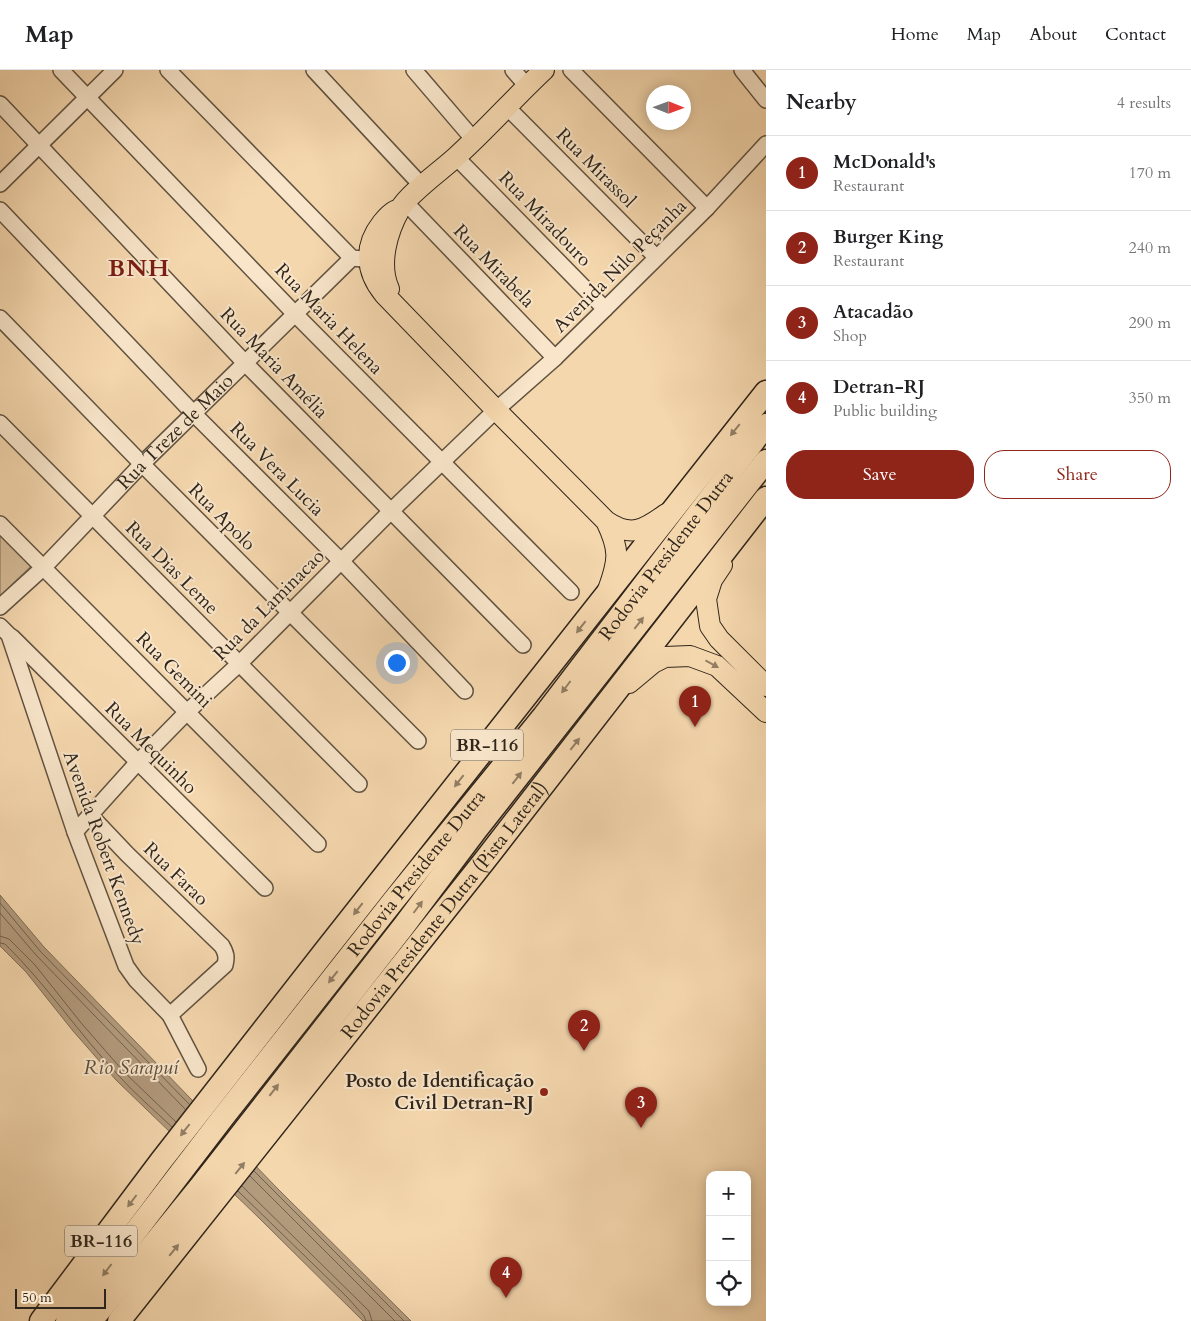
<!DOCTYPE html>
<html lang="en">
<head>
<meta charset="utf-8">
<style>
	:root { --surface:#fff; --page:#f6f6f6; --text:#202124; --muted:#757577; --line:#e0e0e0; --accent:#8f2418 }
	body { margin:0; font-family:Cardo,serif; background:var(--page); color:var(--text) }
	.controls { position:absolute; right:15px; bottom:15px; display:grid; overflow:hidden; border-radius:10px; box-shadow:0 2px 12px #0003 }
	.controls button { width:45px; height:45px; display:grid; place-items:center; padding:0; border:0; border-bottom:1px solid var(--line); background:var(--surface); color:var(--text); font:25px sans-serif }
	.compass { position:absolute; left:646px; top:15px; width:45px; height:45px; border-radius:50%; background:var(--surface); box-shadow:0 2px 12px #0003; rotate:91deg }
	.scale { position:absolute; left:15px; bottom:12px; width:91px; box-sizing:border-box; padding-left:5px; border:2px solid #2f251b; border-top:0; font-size:14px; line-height:18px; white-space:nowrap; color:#2f251b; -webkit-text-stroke:4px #f8e5ca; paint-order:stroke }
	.you { position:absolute; left:396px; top:592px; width:18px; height:18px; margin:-12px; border:4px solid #fff; border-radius:50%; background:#1a73e8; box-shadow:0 0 0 8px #1a73e833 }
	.badge { display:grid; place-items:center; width:32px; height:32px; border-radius:50%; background:var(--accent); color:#fff; font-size:16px; font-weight:700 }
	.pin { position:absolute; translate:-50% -41px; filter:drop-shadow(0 1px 2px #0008) }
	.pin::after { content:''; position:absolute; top:26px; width:18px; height:15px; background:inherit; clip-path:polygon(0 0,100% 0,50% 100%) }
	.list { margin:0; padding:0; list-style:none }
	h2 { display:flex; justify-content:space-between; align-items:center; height:65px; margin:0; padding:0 20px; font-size:21px }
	h2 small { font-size:16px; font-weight:400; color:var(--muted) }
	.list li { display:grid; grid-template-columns:32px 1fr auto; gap:15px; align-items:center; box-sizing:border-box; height:75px; padding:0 20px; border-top:1px solid var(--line) }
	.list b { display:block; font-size:19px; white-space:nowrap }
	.list p { margin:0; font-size:16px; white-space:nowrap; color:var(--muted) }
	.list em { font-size:16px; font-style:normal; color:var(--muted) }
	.actions { display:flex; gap:10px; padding:15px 20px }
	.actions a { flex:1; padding:11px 0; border:1px solid var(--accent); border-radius:20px; text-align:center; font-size:18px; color:var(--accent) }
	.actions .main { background:var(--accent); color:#fff }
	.icon { flex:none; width:28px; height:28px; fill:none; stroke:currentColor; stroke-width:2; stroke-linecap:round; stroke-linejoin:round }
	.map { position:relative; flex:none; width:766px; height:1251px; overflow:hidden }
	header { display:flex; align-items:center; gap:30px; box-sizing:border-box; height:70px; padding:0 25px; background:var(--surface); border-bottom:1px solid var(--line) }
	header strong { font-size:24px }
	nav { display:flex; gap:28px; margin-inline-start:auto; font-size:18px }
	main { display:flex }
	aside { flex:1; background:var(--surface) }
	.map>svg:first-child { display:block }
	.green { fill:#d3b995; stroke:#816f58 }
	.water { fill:#b29a7c; stroke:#7e6b55 }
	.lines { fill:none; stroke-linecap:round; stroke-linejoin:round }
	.shore { stroke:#70604c; stroke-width:1 }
	.minor-casing { stroke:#605240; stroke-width:18 }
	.major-casing { stroke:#2f251b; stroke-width:22 }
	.highway-casing { stroke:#2f251b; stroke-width:25 }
	.minor { stroke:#f8e5ca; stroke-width:15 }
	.major { stroke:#f5d7ae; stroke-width:20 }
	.highway { stroke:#f5d7ae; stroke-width:22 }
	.oneway { fill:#927e64 }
	.poi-dot { fill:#8f2418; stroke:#f8e5ca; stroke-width:2 }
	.labels { text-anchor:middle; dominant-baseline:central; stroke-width:4; stroke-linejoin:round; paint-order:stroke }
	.shield { fill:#f8e5ca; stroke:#6b5f50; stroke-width:1 }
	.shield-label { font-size:18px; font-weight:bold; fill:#2f251b }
	.street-label { font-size:19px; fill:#2f251b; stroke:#f8e5ca }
	.poi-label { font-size:19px; font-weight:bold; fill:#2f251b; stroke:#f8e5ca; text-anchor:end }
	.water-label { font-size:20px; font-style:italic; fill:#5d4e3d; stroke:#f8e5ca }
	.district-label { font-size:24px; font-weight:bold; letter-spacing:1px; fill:#7a1f14; stroke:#f8e5ca }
</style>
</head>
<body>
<header>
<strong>Map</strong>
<nav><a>Home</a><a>Map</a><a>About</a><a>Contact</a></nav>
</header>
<main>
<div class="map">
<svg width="766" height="1251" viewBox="0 0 766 1251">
	<rect width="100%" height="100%" fill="#f5d7ae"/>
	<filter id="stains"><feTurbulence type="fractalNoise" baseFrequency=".004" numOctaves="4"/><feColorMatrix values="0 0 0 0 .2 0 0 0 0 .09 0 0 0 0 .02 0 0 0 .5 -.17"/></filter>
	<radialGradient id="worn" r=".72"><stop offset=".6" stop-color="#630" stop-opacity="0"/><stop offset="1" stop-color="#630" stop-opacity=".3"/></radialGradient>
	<!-- green -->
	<path class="green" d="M0,459L36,491L0,526Z"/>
	<!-- water -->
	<path class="water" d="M0,825L44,877L278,1119L411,1251H363L259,1148L116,1010L73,961L26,902L0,876Z"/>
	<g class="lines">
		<!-- shore -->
		<path class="shore" d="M0,833L40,881L189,1034
			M0,843L36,885L185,1039
			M0,866L9,869L35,895L82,954L124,1002L176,1052
			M0,873L5,874C47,915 79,964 119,1006C135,1024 154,1040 172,1057
			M254,1101L404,1251
			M250,1106L395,1251
			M242,1116L369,1241L372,1251
			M238,1121L347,1227L364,1246L366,1251"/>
		<!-- minor casing -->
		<g class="minor-casing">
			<g id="minor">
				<path d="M61,0L295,244L571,522"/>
				<path d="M168,0L352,188L363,189"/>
				<path d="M314,0L422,116"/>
				<path d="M414,0L474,70"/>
				<path d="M513,0L527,16"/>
				<path d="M571,0L707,138"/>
				<path d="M742,0L766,30"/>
				<path d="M0,34L246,294L523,575"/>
				<path d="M508,38L656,187"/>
				<path d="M456,87L605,239"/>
				<path d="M0,114L115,0"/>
				<path d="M405,132L555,288"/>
				<path d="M0,140L194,344L341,491L465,621"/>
				<path d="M0,248L142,394L418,671"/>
				<path d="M0,353L359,714"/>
				<path d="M0,454L318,774"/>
				<path id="s1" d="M0,537L44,497L142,394L352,188"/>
				<path d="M0,556L9,565L75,762L126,896L136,910L170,945L198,999"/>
				<path d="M12,567L265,818"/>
				<path d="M90,745L127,784L222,876C226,883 227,887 225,895L170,945"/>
				<path d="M75,762L137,693L187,642L239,594L391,441L496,340L555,288L605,239L707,138L766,74"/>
			</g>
		</g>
		<!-- major casing -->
		<g class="major-casing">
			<path id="major" d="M400,139C392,141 387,147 382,153C363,177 366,202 384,224L496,340L606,451C631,468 644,460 666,444
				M389,219C378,194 387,162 400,139C409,123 442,100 457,86C487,59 514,28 544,0
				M606,451C620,480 619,490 608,520
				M722,495L712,510L706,529L710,556L719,569L766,616
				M629,613L653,593L665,587L690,586L717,596L766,642"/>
		</g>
		<!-- highway casing -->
		<g class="highway-casing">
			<g id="highway">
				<path d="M41,1251L161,1091L325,881L766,322"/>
				<path id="s2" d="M67,1251L224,1046L394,830L543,647L766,355"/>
				<path d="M91,1251L200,1117L403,857L476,760L766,391"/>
				<path id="s3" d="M119,1251L485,790L766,428"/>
			</g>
		</g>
		<!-- minor -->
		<use href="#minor" class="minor"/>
		<!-- major -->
		<use href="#major" class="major"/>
		<!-- highway -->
		<use href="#highway" class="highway"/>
	</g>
	<!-- one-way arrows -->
	<defs><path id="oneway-solid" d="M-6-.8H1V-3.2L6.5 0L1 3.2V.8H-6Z" transform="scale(1.25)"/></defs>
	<g class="oneway">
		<use href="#oneway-solid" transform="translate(735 360) rotate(129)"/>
		<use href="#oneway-solid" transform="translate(639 553) rotate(-52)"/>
		<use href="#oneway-solid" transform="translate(581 557) rotate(128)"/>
		<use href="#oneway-solid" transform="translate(712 594) rotate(29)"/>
		<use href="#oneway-solid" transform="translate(566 617) rotate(127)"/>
		<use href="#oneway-solid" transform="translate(575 674) rotate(-52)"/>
		<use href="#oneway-solid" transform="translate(517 708) rotate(-52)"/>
		<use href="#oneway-solid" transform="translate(459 711) rotate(128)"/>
		<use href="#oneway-solid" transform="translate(418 837) rotate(-53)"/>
		<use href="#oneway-solid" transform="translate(358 839) rotate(128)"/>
		<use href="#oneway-solid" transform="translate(333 907) rotate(128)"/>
		<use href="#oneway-solid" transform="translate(274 1020) rotate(-52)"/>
		<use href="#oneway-solid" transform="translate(185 1060) rotate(128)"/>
		<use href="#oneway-solid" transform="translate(240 1098) rotate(-51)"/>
		<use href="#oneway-solid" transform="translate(132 1131) rotate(127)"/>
		<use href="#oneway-solid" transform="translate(174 1180) rotate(-51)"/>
		<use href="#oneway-solid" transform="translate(107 1200) rotate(127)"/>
	</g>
	<!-- markers -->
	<circle class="poi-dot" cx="544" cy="1022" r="5"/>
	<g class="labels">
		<!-- shield labels -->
		<g class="shield">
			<rect x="451" y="659.5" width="72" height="31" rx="4"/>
			<rect x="65" y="1155.5" width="72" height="31" rx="4"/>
		</g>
		<g class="shield-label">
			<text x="487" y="675">BR-116</text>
			<text x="101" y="1171">BR-116</text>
		</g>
		<!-- street labels -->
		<g class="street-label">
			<text transform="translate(596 98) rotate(45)">Rua Mirassol</text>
			<text transform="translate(545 149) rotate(46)">Rua Miradouro</text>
			<text transform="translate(494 196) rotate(46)">Rua Mirabela</text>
			<text transform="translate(620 196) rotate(-45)">Avenida Nilo Peçanha</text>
			<text transform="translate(329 249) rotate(46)">Rua Maria Helena</text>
			<text transform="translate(274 293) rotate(46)">Rua Maria Amélia</text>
			<text stroke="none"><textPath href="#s1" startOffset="248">Rua Treze de Maio</textPath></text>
			<text transform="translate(277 399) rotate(45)">Rua Vera Lucia</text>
			<text transform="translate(222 447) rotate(45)">Rua Apolo</text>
			<text stroke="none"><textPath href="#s2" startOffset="972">Rodovia Presidente Dutra</textPath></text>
			<text transform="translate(172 498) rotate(45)">Rua Dias Leme</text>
			<text transform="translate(269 535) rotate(-45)">Rua da Laminacao</text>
			<text transform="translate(174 600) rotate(45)">Rua Gemini</text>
			<text transform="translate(151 678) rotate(45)">Rua Mequinho</text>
			<text transform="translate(104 778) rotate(70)">Avenida Robert Kennedy</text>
			<text stroke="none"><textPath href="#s2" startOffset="568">Rodovia Presidente Dutra</textPath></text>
			<text transform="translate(176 804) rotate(44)">Rua Farao</text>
			<text stroke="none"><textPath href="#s3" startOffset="524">Rodovia Presidente Dutra (Pista Lateral)</textPath></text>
		</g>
		<!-- poi labels -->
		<g class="poi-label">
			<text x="534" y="1011">Posto de Identificação<tspan x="534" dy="22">Civil Detran-RJ</tspan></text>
		</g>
		<!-- water labels -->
		<g class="water-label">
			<text x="131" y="997">Rio Sarapuí</text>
		</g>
		<!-- district labels -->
		<g class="district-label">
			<text x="139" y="198">BNH</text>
		</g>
	</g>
	<rect width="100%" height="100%" filter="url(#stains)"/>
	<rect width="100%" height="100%" fill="url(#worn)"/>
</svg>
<div class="controls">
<button>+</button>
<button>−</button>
<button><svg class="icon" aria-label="locate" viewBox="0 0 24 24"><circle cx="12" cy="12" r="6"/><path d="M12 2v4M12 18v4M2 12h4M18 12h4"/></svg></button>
</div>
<svg class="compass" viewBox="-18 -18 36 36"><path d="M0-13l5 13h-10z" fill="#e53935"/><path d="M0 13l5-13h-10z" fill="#757577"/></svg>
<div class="scale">50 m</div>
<div class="you"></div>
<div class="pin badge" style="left:695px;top:657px">1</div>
<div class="pin badge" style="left:584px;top:981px">2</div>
<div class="pin badge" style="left:641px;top:1058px">3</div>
<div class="pin badge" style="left:506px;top:1228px">4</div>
</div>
<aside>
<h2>Nearby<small>4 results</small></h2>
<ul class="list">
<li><span class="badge">1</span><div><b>McDonald's</b><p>Restaurant</p></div><em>170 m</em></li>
<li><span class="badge">2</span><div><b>Burger King</b><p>Restaurant</p></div><em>240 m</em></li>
<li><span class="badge">3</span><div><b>Atacadão</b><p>Shop</p></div><em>290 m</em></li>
<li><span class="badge">4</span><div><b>Detran-RJ</b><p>Public building</p></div><em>350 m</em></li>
</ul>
<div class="actions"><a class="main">Save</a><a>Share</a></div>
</aside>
</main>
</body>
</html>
